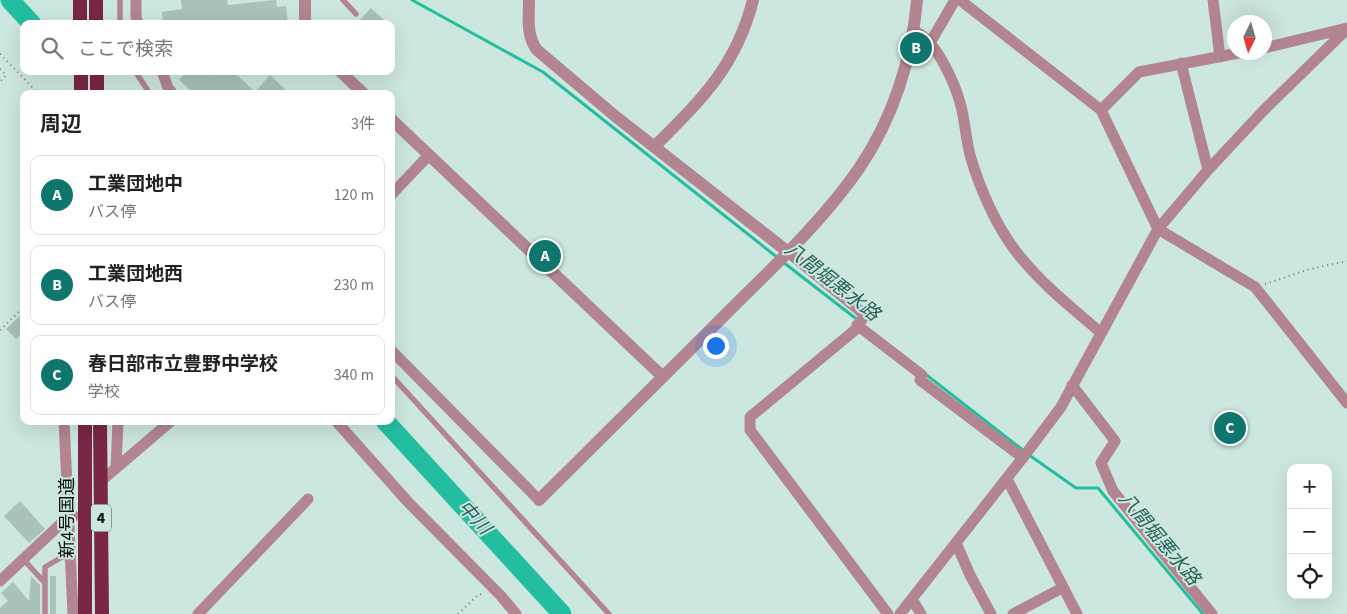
<!DOCTYPE html>
<html lang="ja">
<head>
<meta charset="utf-8">
<style>
	:root { --surface:#fff; --page:#f6f6f6; --text:#222; --muted:#767676; --line:#e0e0e0; --accent:#0f766e }
	body { margin:0; font-family:"Source Sans 3","Noto Sans JP",sans-serif; background:var(--page); color:var(--text) }
	.controls { position:absolute; right:15px; bottom:15px; display:grid; overflow:hidden; border-radius:10px; box-shadow:0 5px 20px #0002 }
	.controls button { width:45px; height:45px; display:grid; place-items:center; padding:0; border:0; border-bottom:1px solid var(--line); background:var(--surface); color:var(--text); font:25px sans-serif }
	.compass { position:absolute; left:1227px; top:15px; width:45px; height:45px; border-radius:50%; background:var(--surface); box-shadow:0 5px 20px #0002; rotate:185deg }
	.you { position:absolute; left:715px; top:345px; width:18px; height:18px; margin:-12px; border:4px solid #fff; border-radius:50%; background:#1a73e8; box-shadow:0 0 0 8px #1a73e833 }
	.badge { display:grid; place-items:center; width:32px; height:32px; border-radius:50%; background:var(--accent); color:#fff; font-size:16px; font-weight:700 }
	.pin { position:absolute; translate:-50% -50%; border:2px solid #fff; box-shadow:0 1px 5px #0006 }
	.list { margin:0; padding:0; list-style:none }
	h2 { display:flex; justify-content:space-between; align-items:center; height:65px; margin:0; padding:0 20px; font-size:21px }
	h2 small { font-size:16px; font-weight:400; color:var(--muted) }
	.list li { display:grid; grid-template-columns:32px 1fr auto; gap:15px; align-items:center; box-sizing:border-box; height:80px; margin:0 10px 10px; padding:0 10px; border:1px solid var(--line); border-radius:10px }
	.list b { display:block; font-size:19px; white-space:nowrap }
	.list p { margin:0; font-size:16px; white-space:nowrap; color:var(--muted) }
	.list em { font-size:16px; font-style:normal; color:var(--muted) }
	.icon { flex:none; width:28px; height:28px; fill:none; stroke:currentColor; stroke-width:2; stroke-linecap:round; stroke-linejoin:round }
	.map { position:relative; flex:none; width:1347px; height:614px; overflow:hidden }
	.search { position:absolute; background:var(--surface); box-shadow:0 5px 20px #0002; left:20px; top:20px; width:375px; height:55px; display:flex; align-items:center; gap:12px; box-sizing:border-box; padding:0 18px; border-radius:10px; color:var(--muted); font-size:19px }
	.panel { position:absolute; background:var(--surface); box-shadow:0 5px 20px #0002; left:20px; top:90px; width:375px; height:335px; border-radius:10px }
	.map>svg:first-child { display:block }
	.lines { fill:none; stroke-linecap:round; stroke-linejoin:round }
	.stream { stroke:#23bea0; stroke-width:3 }
	.river { stroke:#23bea0; stroke-width:19 }
	.building { fill:#a9c2bb }
	.path { stroke:#6d807a; stroke-width:2; stroke-dasharray:1 4; stroke-linecap:butt }
	.service { stroke:#b28591; stroke-width:5.5 }
	.minor { stroke:#b28591; stroke-width:11 }
	.tertiary { stroke:#b28591; stroke-width:12 }
	.trunk { stroke:#7a2647; stroke-width:14 }
	.labels { text-anchor:middle; dominant-baseline:central; stroke-width:4; stroke-linejoin:round; paint-order:stroke }
	.shield { fill:#cce7df; stroke:#42504c; stroke-width:1 }
	.shield-label { font-size:16px; font-weight:bold; fill:#07100d }
	.street-label { font-size:18px; fill:#07100d; stroke:#cce7df }
	.water-label { font-size:19px; font-style:italic; fill:#2a6255; stroke:#cce7df }
</style>
</head>
<body>
<div class="map">
<svg width="1347" height="614" viewBox="0 0 1347 614">
	<rect width="100%" height="100%" fill="#cce7df"/>
	<g class="lines">
		<!-- stream -->
		<path class="stream" d="M412,0L543,72L778,258
			M783,262L859,321
			M924,373L1024,451
			M1029,455L1076,488H1098L1203,614"/>
		<!-- river -->
		<path class="river" d="M10,0L32,24
			M385,421L562,614"/>
	</g>
	<!-- building -->
	<path class="building" d="M181,0H227L228,5L276,0L277,7L286,6L288,24H163L162,12L182,9Z
		M371,8L388,24H356Z
		M187,71H205L211,76L216,71H233L255,92L270,75L290,94H194L179,80Z
		M24,312V332L16,339L6,329Z
		M20,501L45,529L29,543L4,516Z
		M31,576L40,585V614H0V608L8,601L1,593L13,582L29,601Z
		M50,576H56V614H50Z"/>
	<g class="lines">
		<!-- path -->
		<path class="path" d="M0,54L39,94
			M0,69L6,75L0,82
			M21,141L24,144
			M1265,284L1310,269L1347,261
			M0,330L24,307
			M458,614L479,594L484,595"/>
		<!-- service -->
		<path class="service" d="M120,0V24
			M343,0L356,14
			M135,71L150,94
			M391,375L609,614
			M23,559L45,583
			M45,614V567L62,557L71,559"/>
		<!-- minor -->
		<path class="minor" d="M136,0V17L138,24
			M960,0L1101,110L1158,229L1255,287L1347,403
			M1213,0L1220,57
			M913,31C935,36 956,86 961,106C965,122 966,139 970,155C980,190 999,233 1023,260C1046,288 1075,310 1101,333
			M930,43L955,0
			M1264,48L1347,28
			M1181,63L1208,170
			M162,71L168,88L173,94
			M1101,110L1139,72L1244,52
			M391,195L429,155
			M788,252L865,315L855,330L750,417V430L888,614
			M857,325L922,375L920,380L1023,458
			M391,350L539,500
			M1072,385L1115,441L1101,463L1113,491L1212,614
			M64,421L73,614
			M336,421L408,502L501,596L516,614
			M116,468L118,421
			M1007,479L1077,614
			M101,481L171,421
			M956,543L970,575L991,614
			M0,581L69,516H74
			M912,599L921,614
			M198,614L308,499
			M900,614L1025,455L1061,407L1158,229L1208,170L1263,111L1347,29
			M1013,614L1062,588"/>
		<!-- tertiary -->
		<path class="tertiary" d="M305,0V24
			M529,0C529,18 526,35 537,50L615,116L788,252
			M340,71L364,94
			M391,119L663,377
			M654,147C701,100 736,67 753,0
			M539,500C597,443 654,386 711,329C762,277 819,227 860,167C893,118 912,59 917,0"/>
		<!-- trunk -->
		<path class="trunk" d="M80,0V24
			M96,0V24
			M81,71V94
			M97,71V94
			M85,421V614
			M100,421L102,614"/>
	</g>
	<g class="labels">
		<!-- shield labels -->
		<rect class="shield" x="91" y="504.5" width="20" height="27" rx="4"/>
		<g class="shield-label">
			<text x="101" y="518">4</text>
		</g>
		<!-- street labels -->
		<g class="street-label">
			<text transform="translate(67 518) rotate(-90)">新4号国道</text>
		</g>
		<!-- water labels -->
		<g class="water-label">
			<text transform="translate(832 282) rotate(38)">八間堀悪水路</text>
			<text transform="translate(474 518) rotate(47)">中川</text>
			<text transform="translate(1159 539) rotate(50)">八間堀悪水路</text>
		</g>
	</g>
</svg>
<div class="controls">
<button>+</button>
<button>−</button>
<button><svg class="icon" aria-label="locate" viewBox="0 0 24 24"><circle cx="12" cy="12" r="6"/><path d="M12 2v4M12 18v4M2 12h4M18 12h4"/></svg></button>
</div>
<svg class="compass" viewBox="-18 -18 36 36"><path d="M0-13l5 13h-10z" fill="#e53935"/><path d="M0 13l5-13h-10z" fill="#767676"/></svg>
<div class="you"></div>
<div class="pin badge" style="left:545px;top:256px">A</div>
<div class="pin badge" style="left:916px;top:48px">B</div>
<div class="pin badge" style="left:1230px;top:428px">C</div>
<div class="search"><svg class="icon" aria-label="search" viewBox="0 0 24 24"><circle cx="10" cy="10" r="6"/><path d="M15 15l6 6"/></svg>ここで検索</div>
<section class="panel">
<h2>周辺<small>3件</small></h2>
<ul class="list">
<li><span class="badge">A</span><div><b>工業団地中</b><p>バス停</p></div><em>120 m</em></li>
<li><span class="badge">B</span><div><b>工業団地西</b><p>バス停</p></div><em>230 m</em></li>
<li><span class="badge">C</span><div><b>春日部市立豊野中学校</b><p>学校</p></div><em>340 m</em></li>
</ul>
</section>
</div>
</body>
</html>
